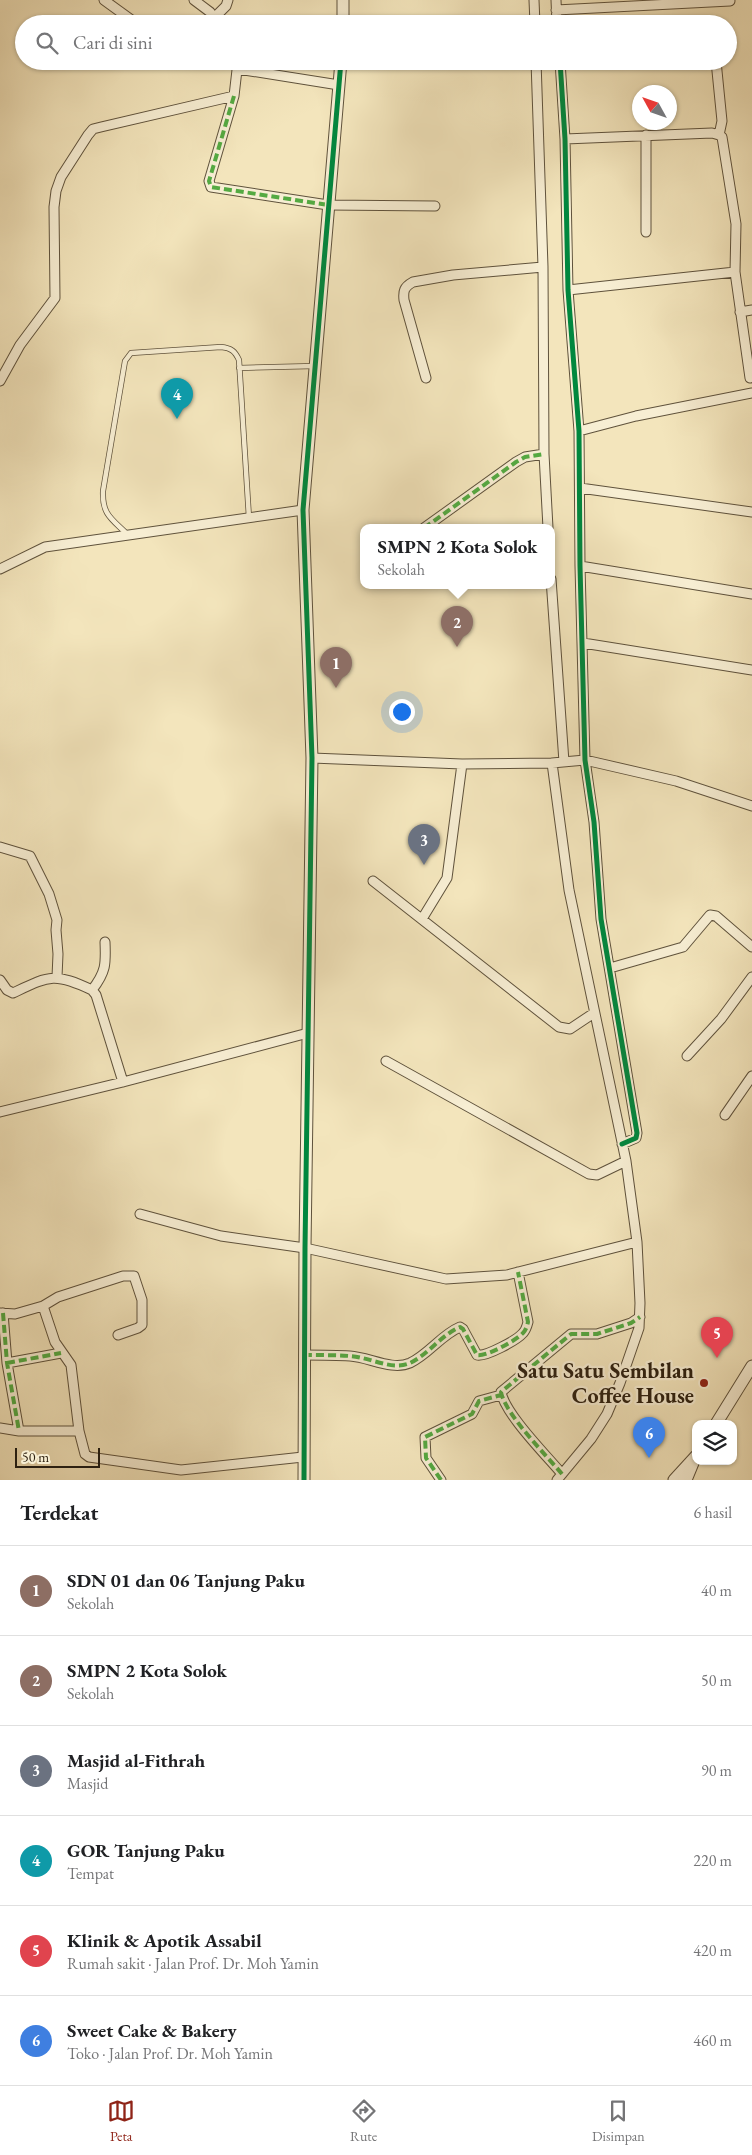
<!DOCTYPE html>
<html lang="id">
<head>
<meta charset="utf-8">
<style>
	:root { --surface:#fff; --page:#f6f6f6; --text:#202124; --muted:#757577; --line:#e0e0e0; --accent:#8f2418 }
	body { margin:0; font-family:"EB Garamond",serif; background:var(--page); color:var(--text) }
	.controls { position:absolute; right:15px; bottom:15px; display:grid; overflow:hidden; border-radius:10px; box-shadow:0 1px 4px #0004 }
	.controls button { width:45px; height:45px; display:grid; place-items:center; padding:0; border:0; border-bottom:1px solid var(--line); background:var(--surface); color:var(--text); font:25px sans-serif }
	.compass { position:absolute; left:632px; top:85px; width:45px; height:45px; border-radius:50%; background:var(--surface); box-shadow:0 1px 4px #0004; rotate:310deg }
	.scale { position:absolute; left:15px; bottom:12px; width:85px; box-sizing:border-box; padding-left:5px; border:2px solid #2e2111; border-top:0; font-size:14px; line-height:18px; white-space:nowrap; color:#2e2111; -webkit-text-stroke:4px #f7eed3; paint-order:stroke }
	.you { position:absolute; left:401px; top:711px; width:18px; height:18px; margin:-12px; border:4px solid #fff; border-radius:50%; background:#1a73e8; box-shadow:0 0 0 8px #1a73e833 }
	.badge { display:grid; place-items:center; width:32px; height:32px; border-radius:50%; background:var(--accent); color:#fff; font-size:16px; font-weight:700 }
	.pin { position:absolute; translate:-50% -41px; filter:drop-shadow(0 1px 2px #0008) }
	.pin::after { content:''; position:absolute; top:26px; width:18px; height:15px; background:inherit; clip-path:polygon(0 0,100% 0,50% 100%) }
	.popup { position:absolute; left:360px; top:524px; width:195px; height:65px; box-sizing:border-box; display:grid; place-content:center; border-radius:10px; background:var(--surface); filter:drop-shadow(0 1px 4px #0005); font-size:16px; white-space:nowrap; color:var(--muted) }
	.popup b { font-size:19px; color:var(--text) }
	.popup::after { content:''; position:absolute; left:50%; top:100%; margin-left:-10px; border:10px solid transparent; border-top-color:var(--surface) }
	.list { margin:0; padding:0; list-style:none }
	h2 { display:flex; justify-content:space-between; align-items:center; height:65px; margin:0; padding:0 20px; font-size:21px }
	h2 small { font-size:16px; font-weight:400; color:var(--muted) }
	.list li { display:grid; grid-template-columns:32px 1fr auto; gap:15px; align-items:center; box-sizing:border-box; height:90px; padding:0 20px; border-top:1px solid var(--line) }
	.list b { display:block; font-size:19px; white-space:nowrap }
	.list p { margin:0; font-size:16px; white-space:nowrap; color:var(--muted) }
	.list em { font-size:16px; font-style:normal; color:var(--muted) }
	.icon { flex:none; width:28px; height:28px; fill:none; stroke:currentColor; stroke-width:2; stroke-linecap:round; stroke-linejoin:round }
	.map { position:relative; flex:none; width:752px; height:1480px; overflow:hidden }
	.search { position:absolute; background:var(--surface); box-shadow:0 1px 4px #0004; left:15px; right:15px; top:15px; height:55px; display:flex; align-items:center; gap:12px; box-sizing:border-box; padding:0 18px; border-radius:28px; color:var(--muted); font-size:19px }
	.sheet { height:605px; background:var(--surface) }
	nav { display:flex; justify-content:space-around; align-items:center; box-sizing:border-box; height:70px; border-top:1px solid var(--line); background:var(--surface); font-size:14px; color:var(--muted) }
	nav a { display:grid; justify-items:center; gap:2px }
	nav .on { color:var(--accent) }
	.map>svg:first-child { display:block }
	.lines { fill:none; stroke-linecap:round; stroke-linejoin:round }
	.service-casing { stroke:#5f523c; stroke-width:6 }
	.minor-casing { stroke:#5f523c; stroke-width:11 }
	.tertiary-casing { stroke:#5f523c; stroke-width:13 }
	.service { stroke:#f7eed3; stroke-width:4.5 }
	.minor { stroke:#f7eed3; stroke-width:9 }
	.tertiary { stroke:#f7eed3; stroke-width:11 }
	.quiet { stroke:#54aa42; stroke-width:4; stroke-dasharray:8 4; stroke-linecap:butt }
	.cycleway-casing { stroke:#f7eed3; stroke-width:8 }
	.cycleway { stroke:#00873e; stroke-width:5 }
	.poi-dot { fill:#8f2418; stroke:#f7eed3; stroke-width:2 }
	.labels { text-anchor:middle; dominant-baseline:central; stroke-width:4.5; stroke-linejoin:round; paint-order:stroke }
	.poi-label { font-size:22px; font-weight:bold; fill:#2e2111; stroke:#f7eed3; text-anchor:end }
</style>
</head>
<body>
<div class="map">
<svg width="752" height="1480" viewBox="0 0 752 1480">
	<rect width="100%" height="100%" fill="#f3e5bc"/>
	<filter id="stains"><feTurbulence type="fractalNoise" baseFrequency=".004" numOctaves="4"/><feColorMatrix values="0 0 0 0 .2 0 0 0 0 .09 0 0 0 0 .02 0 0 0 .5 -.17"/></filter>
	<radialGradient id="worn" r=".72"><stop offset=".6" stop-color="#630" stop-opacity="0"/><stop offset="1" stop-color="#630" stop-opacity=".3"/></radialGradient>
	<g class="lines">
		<!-- service casing -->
		<g class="service-casing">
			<path id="service" d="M239,368L315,366
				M127,534C112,519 102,515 103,491L125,361L131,353L221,347C231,348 235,351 239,360L249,518"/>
		</g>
		<!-- minor casing -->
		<g class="minor-casing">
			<path id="minor" d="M104,0L137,24
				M194,0L210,12L218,24
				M534,0L535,24
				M556,0L557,24
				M556,10L730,1
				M215,17L226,6L228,0
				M238,61L234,96L209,181L211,187L328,205L435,206
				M536,61L543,267L544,454L548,528
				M560,61L565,139L568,290L579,431L580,566L585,760L594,822L601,919L637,1133L636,1138L622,1144
				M716,61L722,121L719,135
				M238,69L339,85
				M646,135V232
				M565,139L712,133L719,135L722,137L736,224L735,272L750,378
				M568,290L735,272
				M740,312L752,310
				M426,378L404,300C403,291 404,287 413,282L453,275L543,267
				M0,381L20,345L55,298L54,207L56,191L61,177L88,135L93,129L101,127L234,96
				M579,431L636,416L752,393
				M580,488L752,512
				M424,528L516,462L525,457L544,454
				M580,566L752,594
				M0,569L45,547L303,510
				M551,579L564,762
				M583,643L752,670
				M312,758L462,764L552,763L585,760L676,781L752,806
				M552,763L569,890L626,1161L637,1242L640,1303L639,1328L620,1383L607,1414L591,1439L557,1480
				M0,847L30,856L49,894L57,920L56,930L58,954L57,977
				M373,881L559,1027L570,1029L594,1013
				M422,919L447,878L462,764
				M610,968L683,947L710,915L716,916L752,947
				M0,980L7,990L13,993C49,976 54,972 92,990L96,995L123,1082
				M92,990C106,972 106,964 105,942
				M687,1056L721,1019L752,977
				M386,1061L589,1174L597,1175L626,1161
				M0,1112L123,1082L308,1033
				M725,1115L752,1076
				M140,1214L221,1236L305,1248L446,1279L507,1275L637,1242
				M43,1306L58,1297L123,1276H134L142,1300V1325L138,1328L118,1335
				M0,1313L15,1314L43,1306L55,1342L71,1365L79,1431
				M3,1313L7,1363L19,1431
				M304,1355C319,1355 335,1355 350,1356C369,1357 392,1371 410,1363C429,1354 441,1335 460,1327L463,1329L477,1355C486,1357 517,1340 523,1333C526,1330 527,1326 528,1322L518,1272
				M7,1363L61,1353
				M0,1428L19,1431H79L85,1454L89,1457L181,1470L303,1457
				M562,1474C547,1456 505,1414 501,1392L571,1334H597L631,1323L640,1317
				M441,1480L426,1458L425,1437L472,1414L479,1401L501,1395"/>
		</g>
		<!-- tertiary casing -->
		<g class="tertiary-casing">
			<path id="tertiary" d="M343,24V0
				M716,1424L752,1366
				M304,1480L305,1248L312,758L303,510L341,61
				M674,1480L696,1456
				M686,1480L693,1463"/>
		</g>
		<!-- service -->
		<use href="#service" class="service"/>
		<!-- minor -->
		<use href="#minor" class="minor"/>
		<!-- tertiary -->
		<use href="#tertiary" class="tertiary"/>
		<!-- quiet -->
		<path class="quiet" d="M234,96L209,181L211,187L328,205
			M424,528L516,462L525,457L544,454
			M3,1313L7,1363L19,1431
			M304,1355C319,1355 335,1355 350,1356C369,1357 392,1371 410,1363C429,1354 441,1335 460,1327L463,1329L477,1355C486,1357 517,1340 523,1333C526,1330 527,1326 528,1322L518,1272
			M7,1363L61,1353
			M562,1474C547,1456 505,1414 501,1392L571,1334H597L631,1323L640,1317
			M441,1480L426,1458L425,1437L472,1414L479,1401L501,1395"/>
		<!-- cycleway casing -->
		<g class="cycleway-casing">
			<path id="cycleway" d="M560,61L565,139L568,290L579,431L580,566L585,760L594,822L601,919L637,1133L636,1138L622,1144
				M304,1480L305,1248L312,758L303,510L341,61"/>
		</g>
		<!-- cycleway -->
		<use href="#cycleway" class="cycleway"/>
	</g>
	<!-- markers -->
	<circle class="poi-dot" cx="704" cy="1383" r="5"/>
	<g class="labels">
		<!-- poi labels -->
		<g class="poi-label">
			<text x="694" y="1370">Satu Satu Sembilan<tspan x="694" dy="25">Coffee House</tspan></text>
		</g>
	</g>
	<rect width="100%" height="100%" filter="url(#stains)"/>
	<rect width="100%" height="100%" fill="url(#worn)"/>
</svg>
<div class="controls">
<button><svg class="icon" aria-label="layers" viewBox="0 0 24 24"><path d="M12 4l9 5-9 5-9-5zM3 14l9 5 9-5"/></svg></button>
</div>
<svg class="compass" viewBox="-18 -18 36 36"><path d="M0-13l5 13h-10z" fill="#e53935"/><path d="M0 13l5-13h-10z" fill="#757577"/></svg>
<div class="scale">50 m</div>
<div class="you"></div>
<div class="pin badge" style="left:336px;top:688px;background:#8d6e63">1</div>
<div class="pin badge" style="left:457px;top:647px;background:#8d6e63">2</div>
<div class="popup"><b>SMPN 2 Kota Solok</b>Sekolah</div>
<div class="pin badge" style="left:424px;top:865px;background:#6b7280">3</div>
<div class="pin badge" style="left:177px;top:419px;background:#0f9aa8">4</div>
<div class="pin badge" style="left:717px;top:1358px;background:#e0444e">5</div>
<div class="pin badge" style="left:649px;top:1458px;background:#3f7fe0">6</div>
<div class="search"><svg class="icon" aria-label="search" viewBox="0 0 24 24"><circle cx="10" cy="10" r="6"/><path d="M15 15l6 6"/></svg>Cari di sini</div>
</div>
<section class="sheet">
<h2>Terdekat<small>6 hasil</small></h2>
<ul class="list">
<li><span class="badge" style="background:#8d6e63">1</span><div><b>SDN 01 dan 06 Tanjung Paku</b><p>Sekolah</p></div><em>40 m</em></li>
<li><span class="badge" style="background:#8d6e63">2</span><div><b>SMPN 2 Kota Solok</b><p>Sekolah</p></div><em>50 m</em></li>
<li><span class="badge" style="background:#6b7280">3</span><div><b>Masjid al-Fithrah</b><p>Masjid</p></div><em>90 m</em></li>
<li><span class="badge" style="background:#0f9aa8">4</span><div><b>GOR Tanjung Paku</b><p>Tempat</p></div><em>220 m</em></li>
<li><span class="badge" style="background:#e0444e">5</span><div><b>Klinik &amp; Apotik Assabil</b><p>Rumah sakit · Jalan Prof. Dr. Moh Yamin</p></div><em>420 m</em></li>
<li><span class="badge" style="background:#3f7fe0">6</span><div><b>Sweet Cake &amp; Bakery</b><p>Toko · Jalan Prof. Dr. Moh Yamin</p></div><em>460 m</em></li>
</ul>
</section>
<nav>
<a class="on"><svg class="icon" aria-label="map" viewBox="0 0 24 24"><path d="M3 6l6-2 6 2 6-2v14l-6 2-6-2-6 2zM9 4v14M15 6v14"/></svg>Peta</a>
<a><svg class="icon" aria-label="directions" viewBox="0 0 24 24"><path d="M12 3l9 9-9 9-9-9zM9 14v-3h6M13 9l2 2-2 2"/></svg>Rute</a>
<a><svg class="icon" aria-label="saved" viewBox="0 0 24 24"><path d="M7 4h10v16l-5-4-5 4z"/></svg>Disimpan</a>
</nav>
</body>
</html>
